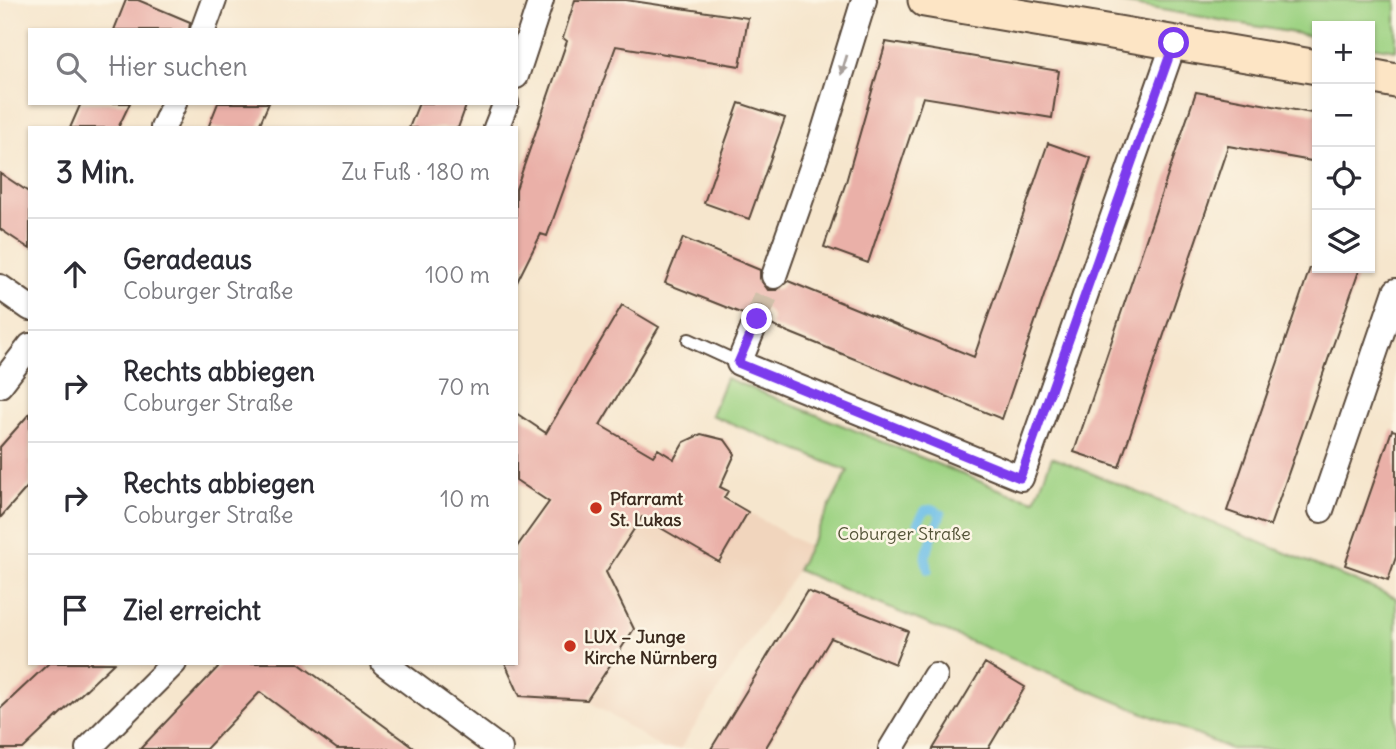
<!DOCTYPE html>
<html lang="de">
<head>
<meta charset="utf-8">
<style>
	:root { --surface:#fff; --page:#f2f2f3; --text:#2b2b33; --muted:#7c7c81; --line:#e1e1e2 }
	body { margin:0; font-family:Delius,sans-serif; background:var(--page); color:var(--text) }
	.controls { position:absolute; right:21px; top:21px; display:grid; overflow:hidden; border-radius:0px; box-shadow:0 2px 5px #0004 }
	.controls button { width:63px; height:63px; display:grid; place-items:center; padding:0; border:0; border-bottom:2px solid var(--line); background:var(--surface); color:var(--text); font:35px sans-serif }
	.stop { position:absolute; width:21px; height:21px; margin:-16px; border:5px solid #7c3aed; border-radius:50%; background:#fff }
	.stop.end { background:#7c3aed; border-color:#fff; box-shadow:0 2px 7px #0008 }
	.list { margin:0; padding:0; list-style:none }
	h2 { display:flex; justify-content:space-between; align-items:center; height:91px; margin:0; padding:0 28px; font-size:30px }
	h2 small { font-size:23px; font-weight:400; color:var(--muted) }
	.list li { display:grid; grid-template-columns:46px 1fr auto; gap:21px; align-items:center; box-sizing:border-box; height:112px; padding:0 28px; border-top:2px solid var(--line) }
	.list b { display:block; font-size:26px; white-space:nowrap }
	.list p { margin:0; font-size:23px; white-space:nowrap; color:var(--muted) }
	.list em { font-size:23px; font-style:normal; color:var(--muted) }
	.icon { flex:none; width:38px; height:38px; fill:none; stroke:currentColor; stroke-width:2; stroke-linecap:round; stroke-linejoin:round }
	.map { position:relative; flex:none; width:1396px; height:749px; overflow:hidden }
	.search { position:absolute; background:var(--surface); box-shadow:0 2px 5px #0004; left:28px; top:28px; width:490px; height:77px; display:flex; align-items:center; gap:18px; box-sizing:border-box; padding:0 24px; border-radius:0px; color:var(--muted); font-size:26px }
	.panel { position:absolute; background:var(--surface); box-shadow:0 2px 5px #0004; left:28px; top:126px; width:490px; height:539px; border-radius:0px }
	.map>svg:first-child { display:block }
	.built { fill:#f1d5bd }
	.green { fill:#9fd384; stroke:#6d7e51; stroke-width:2 }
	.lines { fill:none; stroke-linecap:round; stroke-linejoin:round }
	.stream { stroke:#6bbee7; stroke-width:9 }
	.building { fill:#eab0a8 }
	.street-tunnel { stroke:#d1c0aa; stroke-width:24; stroke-dasharray:24 12; stroke-linecap:butt }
	.lane-casing { stroke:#574638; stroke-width:16 }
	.street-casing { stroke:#574638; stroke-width:28 }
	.secondary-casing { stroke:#574638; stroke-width:37 }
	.lane { stroke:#fff; stroke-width:12 }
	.street { stroke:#fff; stroke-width:24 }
	.secondary { stroke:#fde5c5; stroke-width:33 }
	.oneway { fill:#a79f9a }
	.route { stroke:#7c3aed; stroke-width:9 }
	.poi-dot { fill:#c8321e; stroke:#fcf5e5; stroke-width:2.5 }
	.labels { text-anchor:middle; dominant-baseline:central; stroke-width:5; stroke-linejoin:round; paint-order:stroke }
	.poi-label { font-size:18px; font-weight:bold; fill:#3b2a1e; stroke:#fcf5e5; text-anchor:start }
	.park-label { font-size:18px; fill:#545438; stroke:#fcf5e5 }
</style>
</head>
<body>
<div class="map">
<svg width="1396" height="749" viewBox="0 0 1396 749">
	<rect width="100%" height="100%" fill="#fcf5e5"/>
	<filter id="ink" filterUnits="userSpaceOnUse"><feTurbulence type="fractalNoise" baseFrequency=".0143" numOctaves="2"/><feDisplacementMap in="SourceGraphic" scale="14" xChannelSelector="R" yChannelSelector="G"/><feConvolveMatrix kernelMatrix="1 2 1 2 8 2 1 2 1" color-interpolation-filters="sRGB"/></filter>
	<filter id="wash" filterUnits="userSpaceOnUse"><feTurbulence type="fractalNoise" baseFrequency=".00686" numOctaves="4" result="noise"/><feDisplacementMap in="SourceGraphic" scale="28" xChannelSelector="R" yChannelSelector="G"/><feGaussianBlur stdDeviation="1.57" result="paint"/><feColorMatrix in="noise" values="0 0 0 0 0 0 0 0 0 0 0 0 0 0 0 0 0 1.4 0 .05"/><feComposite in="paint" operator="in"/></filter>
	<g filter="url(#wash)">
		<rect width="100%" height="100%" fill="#f6e6cd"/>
		<!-- built -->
		<path class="built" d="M748,512L809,547L797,570L680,749H663L587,700L634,629L606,572L642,517Z"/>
		<!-- green -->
		<path class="green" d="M1105,0H1396V50L1370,46V26H1317V37Z
			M726,378L1006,492L1035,500L1052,457L1396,598V749H1231L797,570L848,471L711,415Z"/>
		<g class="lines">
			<!-- stream -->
			<path class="stream" d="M918,522L925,510L934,509L941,514L925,557L928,570"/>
		</g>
		<g id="blocks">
			<!-- building -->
			<path class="building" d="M126,0H138L190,22L189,30H114Z
				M575,0H626L748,18L740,66L616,46L547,236L541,234L516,284V189L567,41L563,38Z
				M886,42L1059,71L1052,118L923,97L868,263L824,247L846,182Z
				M1196,92L1317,114V162L1228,146L1119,467L1074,452Z
				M81,103H130L118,128H70Z
				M218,103H269L258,128H208Z
				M419,103H467L458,128H409Z
				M739,103L785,118L749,219L704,203Z
				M1048,143L1091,158L1002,419L771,325L772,316L763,306L754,304L743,314L665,283L683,238L760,270V279L768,290H777L788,281L974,357Z
				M0,173L30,193V249L0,229Z
				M1310,268H1360L1270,526L1227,511Z
				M622,305L659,327L600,425L653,456L658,449L674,459L684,442L701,434L725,440L735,454L720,487L728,491L724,498L748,512L719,562L642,517L606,572L634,629L587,700L520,696L505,663H516V548L549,502L516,480V413L546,433Z
				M30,413V484L0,518V447Z
				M1392,430L1396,431V557L1388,580L1345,565Z
				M807,591L908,631L895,664L831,638L765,749H711Z
				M49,663H114L23,749H0V709Z
				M222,663H298L416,749H337L260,692L206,749H140Z
				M985,663L1025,687L988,749H933Z"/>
		</g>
	</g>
	<g filter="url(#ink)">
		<use href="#blocks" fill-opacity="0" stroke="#574638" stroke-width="2"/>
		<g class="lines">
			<!-- street-tunnel -->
			<path class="street-tunnel" d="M757,319L774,276"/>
			<!-- lane casing -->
			<g class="lane-casing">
				<path id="lane" d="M689,340L739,363"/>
			</g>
			<!-- street casing -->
			<g class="street-casing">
				<path id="street" d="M203,30L214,0
					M516,76L541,0
					M163,128L174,103
					M496,128L506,103
					M774,276L818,150L864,0
					M0,287L30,308
					M757,319L739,363L1021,478L1174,43
					M0,385L30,346
					M1321,510L1396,291
					M384,663L500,749
					M88,749L174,663
					M891,749L935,676"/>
			</g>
			<!-- secondary casing -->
			<g class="secondary-casing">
				<path id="secondary" d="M925,0L1317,67
					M1370,76L1396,81"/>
			</g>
			<!-- lane -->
			<use href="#lane" class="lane"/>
			<!-- street -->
			<use href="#street" class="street"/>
			<!-- secondary -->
			<use href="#secondary" class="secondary"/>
		</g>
		<!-- one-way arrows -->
		<defs><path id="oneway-solid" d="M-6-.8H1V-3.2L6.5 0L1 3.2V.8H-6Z" transform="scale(1.75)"/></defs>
		<use class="oneway" href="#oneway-solid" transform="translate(844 65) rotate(107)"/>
	</g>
	<g class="lines" filter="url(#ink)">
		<!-- route -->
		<path class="route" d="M757,319L738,363L1020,478L1174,43"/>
	</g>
	<!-- markers -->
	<g class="poi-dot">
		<circle cx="596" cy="508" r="7"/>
		<circle cx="570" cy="646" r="7"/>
	</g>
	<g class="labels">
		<!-- poi labels -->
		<g class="poi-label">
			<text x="610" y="498">Pfarramt<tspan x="610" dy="21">St. Lukas</tspan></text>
			<text x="584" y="636">LUX – Junge<tspan x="584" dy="21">Kirche Nürnberg</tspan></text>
		</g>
		<!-- park labels -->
		<g class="park-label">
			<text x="904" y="533">Coburger Straße</text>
		</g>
	</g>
</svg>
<div class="controls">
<button>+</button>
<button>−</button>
<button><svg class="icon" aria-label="locate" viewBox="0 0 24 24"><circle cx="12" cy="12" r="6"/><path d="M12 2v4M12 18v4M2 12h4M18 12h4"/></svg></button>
<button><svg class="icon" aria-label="layers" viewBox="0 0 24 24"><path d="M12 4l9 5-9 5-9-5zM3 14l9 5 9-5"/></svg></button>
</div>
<div class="stop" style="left:1174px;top:43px"></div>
<div class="stop end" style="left:757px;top:319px"></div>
<div class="search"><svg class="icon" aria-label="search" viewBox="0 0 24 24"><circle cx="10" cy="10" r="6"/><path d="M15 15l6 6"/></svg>Hier suchen</div>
<section class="panel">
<h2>3 Min.<small>Zu Fuß · 180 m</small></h2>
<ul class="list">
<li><svg class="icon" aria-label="ahead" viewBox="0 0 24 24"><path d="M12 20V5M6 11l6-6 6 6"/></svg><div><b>Geradeaus</b><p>Coburger Straße</p></div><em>100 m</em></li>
<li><svg class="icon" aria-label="right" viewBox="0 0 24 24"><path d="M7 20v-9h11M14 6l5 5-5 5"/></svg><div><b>Rechts abbiegen</b><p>Coburger Straße</p></div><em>70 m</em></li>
<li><svg class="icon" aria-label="right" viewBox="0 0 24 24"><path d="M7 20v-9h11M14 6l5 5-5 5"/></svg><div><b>Rechts abbiegen</b><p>Coburger Straße</p></div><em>10 m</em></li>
<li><svg class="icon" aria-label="arrive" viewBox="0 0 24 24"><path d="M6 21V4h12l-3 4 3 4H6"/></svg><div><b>Ziel erreicht</b></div></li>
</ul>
</section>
</div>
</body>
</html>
